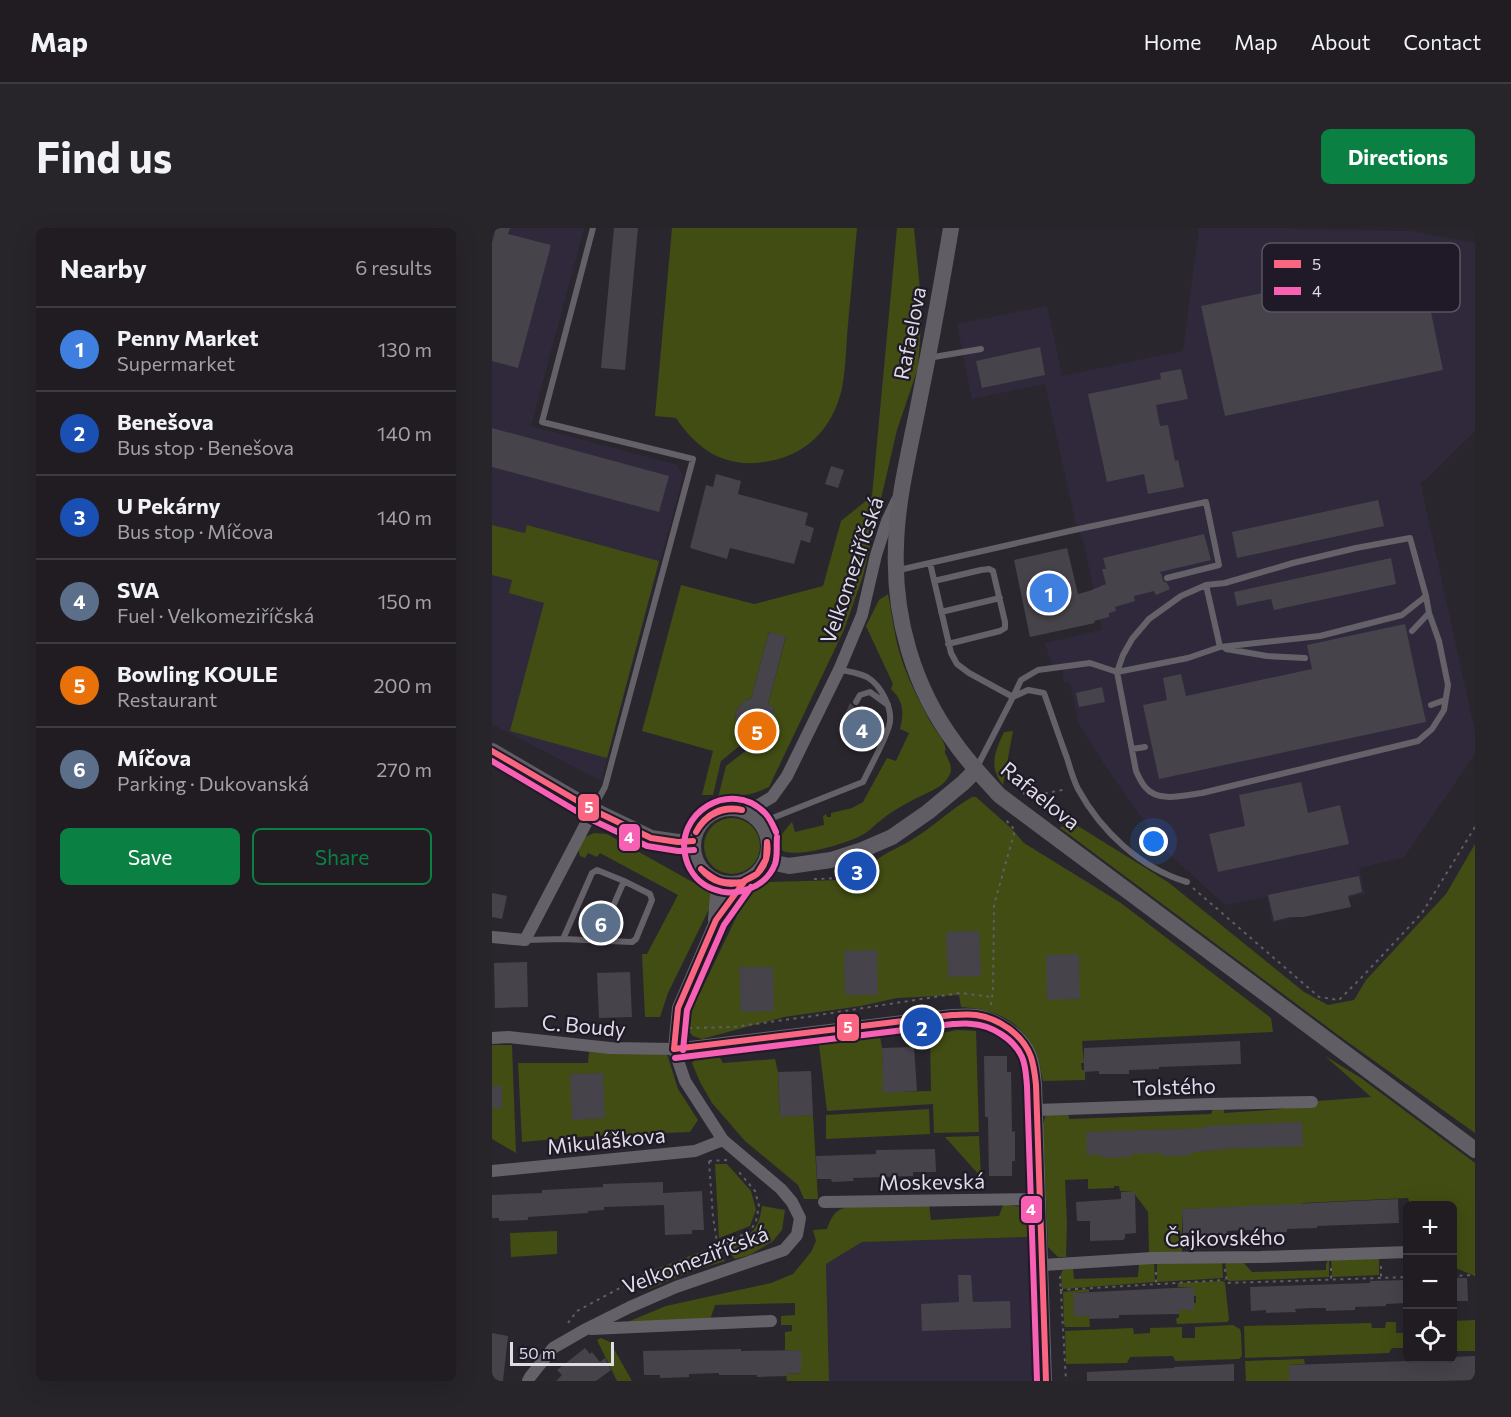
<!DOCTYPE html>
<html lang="en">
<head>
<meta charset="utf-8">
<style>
	:root { --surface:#201c22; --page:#28252a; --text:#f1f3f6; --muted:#a2a1a5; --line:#3d3a40; --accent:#0b8043 }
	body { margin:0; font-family:Commissioner,sans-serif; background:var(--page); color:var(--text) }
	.controls { position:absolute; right:18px; bottom:18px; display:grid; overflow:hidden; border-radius:9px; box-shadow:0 6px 24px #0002 }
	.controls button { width:54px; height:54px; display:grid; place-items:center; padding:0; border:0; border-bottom:2px solid var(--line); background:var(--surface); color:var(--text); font:30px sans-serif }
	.scale { position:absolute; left:18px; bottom:15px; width:104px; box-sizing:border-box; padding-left:6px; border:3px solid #dfdce6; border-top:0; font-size:16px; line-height:21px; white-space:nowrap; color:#dfdce6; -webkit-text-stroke:4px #1f1928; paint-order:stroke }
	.you { position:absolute; left:662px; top:614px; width:21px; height:21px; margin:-15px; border:4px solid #fff; border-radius:50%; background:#1a73e8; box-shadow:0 0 0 9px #1a73e833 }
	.badge { display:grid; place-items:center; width:39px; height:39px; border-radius:50%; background:var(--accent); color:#fff; font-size:20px; font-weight:700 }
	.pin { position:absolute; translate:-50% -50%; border:3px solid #fff; box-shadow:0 2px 6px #0006 }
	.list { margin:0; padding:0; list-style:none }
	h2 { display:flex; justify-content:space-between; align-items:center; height:78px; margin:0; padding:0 24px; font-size:26px }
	h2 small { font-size:20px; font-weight:400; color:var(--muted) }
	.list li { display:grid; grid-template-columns:39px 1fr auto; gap:18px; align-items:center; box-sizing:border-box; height:84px; padding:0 24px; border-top:2px solid var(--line) }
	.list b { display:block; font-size:22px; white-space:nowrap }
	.list p { margin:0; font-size:20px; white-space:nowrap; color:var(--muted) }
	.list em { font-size:20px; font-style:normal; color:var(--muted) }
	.actions { display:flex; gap:12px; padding:18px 24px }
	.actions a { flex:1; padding:14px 0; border:2px solid var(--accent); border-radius:9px; text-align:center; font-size:21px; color:var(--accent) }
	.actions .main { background:var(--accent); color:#fff }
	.icon { flex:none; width:33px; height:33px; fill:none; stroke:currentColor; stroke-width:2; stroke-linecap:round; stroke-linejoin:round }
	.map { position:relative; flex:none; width:983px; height:1153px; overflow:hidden; border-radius:9px }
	header { display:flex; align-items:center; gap:36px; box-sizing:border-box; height:84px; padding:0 30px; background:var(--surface); border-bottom:2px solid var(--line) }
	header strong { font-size:28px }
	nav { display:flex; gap:33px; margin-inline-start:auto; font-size:21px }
	.intro { display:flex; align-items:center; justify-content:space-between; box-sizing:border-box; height:144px; padding:0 36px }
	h1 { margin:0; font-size:42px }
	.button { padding:15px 27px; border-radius:9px; background:var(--accent); color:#fff; font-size:21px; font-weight:700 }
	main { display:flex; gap:36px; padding:0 36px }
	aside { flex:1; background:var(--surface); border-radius:9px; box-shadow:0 6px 24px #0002 }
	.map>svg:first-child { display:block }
	.built { fill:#30293c }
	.green { fill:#414d13 }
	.building { fill:#46434a }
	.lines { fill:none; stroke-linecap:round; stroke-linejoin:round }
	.path { stroke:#605d64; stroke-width:2; stroke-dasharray:3 4.5; stroke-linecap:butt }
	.lane { stroke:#646268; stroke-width:6 }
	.street { stroke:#646268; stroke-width:12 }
	.secondary { stroke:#615d65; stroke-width:16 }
	.bus-1-casing { stroke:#1f1928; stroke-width:10 }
	.bus-2-casing { stroke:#1f1928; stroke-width:10 }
	.bus-1 { stroke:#fa6682; stroke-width:6 }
	.bus-2 { stroke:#f860b3; stroke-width:6 }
	.labels { text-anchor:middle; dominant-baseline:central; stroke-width:4.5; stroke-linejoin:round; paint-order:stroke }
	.street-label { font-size:21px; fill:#dfdce6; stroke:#1f1928 }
	.key { fill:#1f1928; stroke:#595461; stroke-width:1.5 }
	.key-label { font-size:16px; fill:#dfdce6 }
	.line-badge { stroke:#1f1928; stroke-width:2 }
	.badge-label { font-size:16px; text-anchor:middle; font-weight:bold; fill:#fff }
</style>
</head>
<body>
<header>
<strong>Map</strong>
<nav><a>Home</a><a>Map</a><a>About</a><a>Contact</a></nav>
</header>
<div class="intro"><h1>Find us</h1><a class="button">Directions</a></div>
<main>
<aside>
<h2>Nearby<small>6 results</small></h2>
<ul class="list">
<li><span class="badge" style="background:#3f7fe0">1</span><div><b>Penny Market</b><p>Supermarket</p></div><em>130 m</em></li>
<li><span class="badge" style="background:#1a4fb4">2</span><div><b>Benešova</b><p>Bus stop · Benešova</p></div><em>140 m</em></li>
<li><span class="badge" style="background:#1a4fb4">3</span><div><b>U Pekárny</b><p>Bus stop · Míčova</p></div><em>140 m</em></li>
<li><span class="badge" style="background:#5c6f8a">4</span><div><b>SVA</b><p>Fuel · Velkomeziříčská</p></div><em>150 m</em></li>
<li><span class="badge" style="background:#e8710a">5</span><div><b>Bowling KOULE</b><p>Restaurant</p></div><em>200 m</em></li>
<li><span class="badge" style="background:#5c6f8a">6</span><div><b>Míčova</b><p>Parking · Dukovanská</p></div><em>270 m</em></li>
</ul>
<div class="actions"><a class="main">Save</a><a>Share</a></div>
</aside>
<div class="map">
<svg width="983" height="1153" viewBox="0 0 983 1153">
	<rect width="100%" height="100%" fill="#2a262e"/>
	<!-- built -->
	<path class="built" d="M0,0H92L39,198L185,237L191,248L109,553L0,496Z
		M707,0H797L809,2L919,3L983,15V203L932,253H928L983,504V526L912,629L867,640L873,666L812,679V688L780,695L775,669L733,677L665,615H668L616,542L587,496L578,455L572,454L570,437H560L553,415L610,402L592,316L583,292L553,156L480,171L465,96L555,78L570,148L691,123Z
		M536,1009L541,1153H337L334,1036L370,1014Z"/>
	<!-- green -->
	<path class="green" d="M180,0H365C362,32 359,64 356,96C354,116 354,141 350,160C340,205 309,232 263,235C227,237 203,218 184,190L163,188Z
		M405,0H422L430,82L426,140L405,202L371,348L352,402L277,559C268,563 261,566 252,567C241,568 236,566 226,570L234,538L273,508L283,495L281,480L276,476L294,409L277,404L259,471L253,472L243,484L245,500L257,510L229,533L221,567H210L221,523L150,503L189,357L262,376L331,358L349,293L380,268Z
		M0,297L33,305L35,297L167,333L115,530L18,503L52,375L17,365L20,352L0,347Z
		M396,366C399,381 401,396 404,411C410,440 425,469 439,495C443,502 451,511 453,518C455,526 451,520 454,527C458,535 461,540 457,548C450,561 431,566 419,573C408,579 397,585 388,593C382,597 377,604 370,607C352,618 250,647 300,594L303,604L332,597L331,588L334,586L335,589H339V585L360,580L371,574L395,530L404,533L417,505L408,501C412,485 412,473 399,461L401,456L374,398L387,372Z
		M521,503L511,557C496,538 503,524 512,504Z
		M480,569H484L519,600L532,615L629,675L779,790L781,804L590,813L592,835H589L590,842H593V852L551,853C548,841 547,827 540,817C523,789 499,781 469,779L467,767L405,770L369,778L292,789L210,811L201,808L194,800L196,790L252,673L265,658L276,654L386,651L372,647C381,628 404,622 421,611C442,598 459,581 480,569Z
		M212 618a28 28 0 1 1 56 0a28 28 0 1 1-56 0Z
		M586,598L676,654L812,764L836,777L862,772L874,752L954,666L983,616V905L846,807L567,599Z
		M102,605L115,606L213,661L218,665L221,673L176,765L168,789H153L150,726H155L186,667L108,625L105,629L96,625L93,630L88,628L85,617L89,611Z
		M466,802L484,803L487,904L442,905L441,876L335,883L327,817L388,808L390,820L392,864L439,863L438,807Z
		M0,817H20L24,925L0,911Z
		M224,823L231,835L283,831L286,844L288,888L321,887L326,971H312L306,957L253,913L220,875L208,854L200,835C207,826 213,824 224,823Z
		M97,824L175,826L186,861L206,892L198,904L98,908L30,914L26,835H96Z
		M833,828L869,850L983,935V1048L961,1039L960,978L918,977L916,970L810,975L809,977L690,981V1024L657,1025L656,984L641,964L628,963L627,958H622V960L596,961V951L573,952L575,996L574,1029H566L556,1019L551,897L554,885L576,876L577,891L719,886L725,871L733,870L732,885L789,881L812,874L879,869Z
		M437,881L438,906L334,911V887Z
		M487,908L489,949L453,909Z
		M223,936H235L259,963L264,982L258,998L227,1010Z
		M437,976L439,992L507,988L511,977C536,977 538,984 540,1007L536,1009L370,1014L334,1036L337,1153H295L294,1146L309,1145V1122H293V1104L300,1103V1097H289V1088L303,1087V1075L223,1077L218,1092L133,1095L174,1078L279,1055L301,1046L319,1024L324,1013L321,1002L335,1001C341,986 343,981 360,978Z
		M270,978L293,982L290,1002L281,1013L258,1027L243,1031L231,1017C256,1008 266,1007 270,978Z
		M65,1003V1026L19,1029L18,1005Z
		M221,1019L233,1033L200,1043L157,1061L154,1045Z
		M887,1027V1047L840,1049L839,1028Z
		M837,1030V1049L738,1053L735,1052L733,1032L748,1031L760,1044L834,1042V1036Z
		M730,1032L731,1050L665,1054V1034Z
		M662,1034L663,1054L570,1061L569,1046L571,1042L581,1041L582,1051L646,1049L647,1036Z
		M731,1053L733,1055L737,1092L735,1094L685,1096L684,1091L687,1089V1082H702V1075H704V1068H702V1059H686V1055Z
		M597,1061V1064L582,1065V1088H597L598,1099H573L572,1096L571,1064Z
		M983,1092V1123H961V1093Z
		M894,1094H904V1105H915V1120H900L897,1125L753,1130L752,1098L879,1095L880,1100H893Z
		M741,1097L748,1101L749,1105L750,1128L747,1131L683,1133L681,1128L638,1129L635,1135L574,1136L573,1103L641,1100L642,1106L658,1105V1100L690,1099V1110H703V1099Z
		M109,1110L118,1114L140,1153H125L105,1112Z
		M812,1131L813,1136L797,1137V1153H754L753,1133Z"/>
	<!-- building -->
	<path class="building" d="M4,0H18L16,6L59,17L26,140L0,133V15Z
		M122,0H146L133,142L109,140Z
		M928,32L951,142L733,188L709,78Z
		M548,119L553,147L490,160L484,133Z
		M689,141L696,171L664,177L668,198L676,197L683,233L686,232L692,259L656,266L652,246L615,254L596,166L669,151L668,145Z
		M0,200L177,248L167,284L0,239Z
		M339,238L352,242L346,260L333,256Z
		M224,246L249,253L246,266L316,285L313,297L322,300L318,315L309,312L302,336L238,320L235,331L198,320L214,257L221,259Z
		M886,272L892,298L745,330L740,304Z
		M712,306L719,332L668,344L670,348L671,353L675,355L678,361L664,367L662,363L642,368L643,373L623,379L624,383L617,385V389L602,393L603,395L538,409L522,332L575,320L586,366L597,363L614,356L610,341H614L611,330Z
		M899,330L904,356L782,382L779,371L745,378L742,364Z
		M913,396L934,494L667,551L651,477L675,472L671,450L689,446L694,468L820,441L815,417Z
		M277,404L294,408L276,476L281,479L283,495L273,508L257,510L245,500L243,484L253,472L259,471Z
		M610,459L613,474L587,479L584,465Z
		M358,475L362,479L370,481L368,485L389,496L376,524L354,513L358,504L347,499Z
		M809,554L816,585L848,577L857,616L726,644L717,606L753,598L747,567Z
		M867,648L870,664L856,668L859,679L811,689H798L782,693L776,667Z
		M0,665L15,668L10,691L0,689Z
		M487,703L489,748L456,749L454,704Z
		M385,722L386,767H353L352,723Z
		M587,726L588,771L555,772L554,727Z
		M35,734L36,779L3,780L2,735Z
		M247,739H281L282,783L249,784Z
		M138,744L140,789L107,790L105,745Z
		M748,813L749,836L667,839V841L637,842V846H607V843L592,844V820Z
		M422,819L425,863L391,865L390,820Z
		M492,828H515V844H519L520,904L523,903V933H520V948H497L496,889H493Z
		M319,843L321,887L288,889L286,844Z
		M111,845L113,890L80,892L78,846Z
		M0,858H10V880H0Z
		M810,894L811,918L729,921V922L699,924V927L670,928L669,925L639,926V929L610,930V927H595L594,904L713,900V898Z
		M443,921L444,944H421V948L361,950L362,953L340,954L339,951H325L324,928L384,926V922Z
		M171,954V965L210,963L212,1002H200V1006L173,1007L172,977L112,979V982L96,983V985L36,989V992L7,993V990H0V967L50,965V962L111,959V956Z
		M629,964H643L644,1005L633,1006V1010L631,1012L598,1013V993H585L584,974L629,971Z
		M906,971L907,995L825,998V1000L795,1001V1004L765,1005V1002H750L735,1003V1006L706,1007V1004L691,1005L690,981Z
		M466,1047H479L481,1074L518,1073L519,1100L430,1103L429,1076L467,1074Z
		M960,1050H975L976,1073H960Z
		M915,1052V1075L894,1076V1078L863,1079V1082L834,1083V1080H819L803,1081L804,1084L774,1085V1082L759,1083L758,1059L878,1055V1053Z
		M702,1059V1082H687V1086L627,1087V1090L597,1091V1088H582L581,1065Z
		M0,1105L16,1108L11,1153H0Z
		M93,1120L98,1126L100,1124L108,1134L113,1130L119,1142L104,1153H64L70,1147L65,1142Z
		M249,1121V1123L309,1122V1145L294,1146V1148L265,1149V1147H227V1145L197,1146V1149L168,1150V1147H152L151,1123Z
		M983,1128V1152L947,1153H797V1137L916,1133V1131H960V1129Z
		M742,1136V1153H595V1144L682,1140V1139Z"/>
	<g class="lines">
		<!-- path -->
		<path class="path" d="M531,565L540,568L575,561
			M322,651C340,651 362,649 376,637
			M265,654L280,650
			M701,660L827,769L847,772L871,748L930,685L983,599
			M499,777L501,762L502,677L523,602L513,591
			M197,800L241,799L314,789L468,765L500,769
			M217,933L235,932
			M217,933L221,989L226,1020L234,1028
			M889,1038V1050
			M839,1040V1052
			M733,1041L735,1055L916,1049
			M664,1044V1056
			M568,1048L574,1153
			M960,1048L983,1047
			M568,1062L733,1052
			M76,1095L85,1083L152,1047L226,1020L259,1002L264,993L267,978L263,963L247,944"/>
		<!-- lane -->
		<path class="lane" d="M101,0L50,194L201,231L113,559L101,581
			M436,130L489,121
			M438,335L459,425L465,436L477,445L521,469L529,452L546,442L598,435L625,444L644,543C647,549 649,555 654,560C667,575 693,567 710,565L926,513L940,501L952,482L956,457L947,413L937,385L934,368L918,310L864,320L801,335L733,355L714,357L689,368L657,391L640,411L631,427L625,444L696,430L728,419L714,357
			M407,342L582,302L714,274L727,337L675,350
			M442,353L489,342L497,341L501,343L513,394V400L508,403L456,416
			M449,384L508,370
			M920,403L937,385
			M728,419L828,408L910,387L934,368
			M734,421L775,428L813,430
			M364,474L368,467L378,464L396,477
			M939,477L953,472
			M640,521L653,519
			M485,539L521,469L536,462L552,465C560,487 567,509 575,530C578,540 581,551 586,561C609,603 648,640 695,654
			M271,597L283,589L371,554C379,537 392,515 397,498C402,482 389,457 375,449C366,445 356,443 347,442
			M34,712L71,711L140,714L144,711L160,672L158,666L132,653L105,642L100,645L71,711
			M106,713L132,653"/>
		<!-- street -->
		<path class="street" d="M255,584L280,569L295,548L347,442L370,387L384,327L395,293L405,272
			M0,709L33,712L101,582
			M0,810L16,809L118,820L182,821L460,787C468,787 476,786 484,787C503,790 525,803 535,820C542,831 543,845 544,857L554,1153
			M545,882L717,876L820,874
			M0,943L203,923L231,912
			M332,974L548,971
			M551,1037L660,1030L769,1029L916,1024
			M99,1101L279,1093
			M36,1153L38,1149L61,1120L94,1101L138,1079L184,1059L292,1022L305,1007L308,990L300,974L289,961L231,912L193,853L182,821L186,780L224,692L252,654"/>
		<!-- secondary -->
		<path class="secondary" d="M459,0C449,60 438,120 426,179C417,225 405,272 404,318C401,388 421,459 463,515C476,534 492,550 507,567L983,922
			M0,523L101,582L159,610L186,614L201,613
			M201 618a38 38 0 1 1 76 0a38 38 0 1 1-76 0Z
			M274,633L297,638L339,632L370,622L400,609L436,584L471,555L484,542
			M224,692L227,654"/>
		<!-- bus-1 casing -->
		<g class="bus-1-casing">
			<path id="bus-1" d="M0,523L101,582L159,610L186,614L201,613
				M204,604C213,586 230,577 250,582
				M204,604C214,587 230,579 250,582
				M209,641C225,654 230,656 251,654
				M209,641C220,654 235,659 251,654
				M252,653L265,646L274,631L275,614
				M252,653C256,651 262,649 265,646C274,638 277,625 275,614
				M182,821L460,787C468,787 476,786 484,787C507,790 531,807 539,829C542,838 543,847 544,857L554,1153
				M182,821L186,780L224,692L252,654"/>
		</g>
		<!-- bus-2 casing -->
		<g class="bus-2-casing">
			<path id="bus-2" d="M0,533L96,590L155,618L186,623L202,622
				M284,604C281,597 278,590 273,585C239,550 181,585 194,631C198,645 208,656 221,661C243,670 274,660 283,636C286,627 284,618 285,609
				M191,822L195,782L232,697L259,659
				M183,830L461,796C467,796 474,795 480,796C499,797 522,811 530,829C534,838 534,848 535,858L545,1153"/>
		</g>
		<!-- bus-1 -->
		<use href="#bus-1" class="bus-1"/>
		<!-- bus-2 -->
		<use href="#bus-2" class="bus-2"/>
	</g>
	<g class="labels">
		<!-- street labels -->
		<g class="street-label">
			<text transform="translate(417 105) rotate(-79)">Rafaelova</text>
			<text transform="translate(359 342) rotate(-71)">Velkomeziříčská</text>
			<text transform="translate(549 567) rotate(39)">Rafaelova</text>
			<text transform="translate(92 797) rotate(5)">C. Boudy</text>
			<text transform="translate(682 858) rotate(-2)">Tolstého</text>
			<text transform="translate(114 912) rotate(-6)">Mikuláškova</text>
			<text transform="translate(440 953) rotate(-1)">Moskevská</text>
			<text transform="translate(733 1009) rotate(-1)">Čajkovského</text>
			<text transform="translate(203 1031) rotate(-21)">Velkomeziříčská</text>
		</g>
	</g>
	<!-- legend -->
	<rect x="770" y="15" width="198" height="69" rx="9" class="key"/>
	<rect x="782" y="32" width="27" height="8" fill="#fa6682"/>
	<rect x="782" y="59" width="27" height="8" fill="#f860b3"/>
	<g class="key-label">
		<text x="820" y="42">5</text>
		<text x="820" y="69">4</text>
	</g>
	<g class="line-badge">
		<rect x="85" y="565" width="23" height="29" rx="6" fill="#fa6682"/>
		<rect x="126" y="595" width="23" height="29" rx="6" fill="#f860b3"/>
		<rect x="344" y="785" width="24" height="29" rx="6" fill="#fa6682"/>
		<rect x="528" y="967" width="23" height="29" rx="6" fill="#f860b3"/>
	</g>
	<g class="badge-label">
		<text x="97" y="585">5</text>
		<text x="137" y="615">4</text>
		<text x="356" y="805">5</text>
		<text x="539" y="987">4</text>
	</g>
</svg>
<div class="controls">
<button>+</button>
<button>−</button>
<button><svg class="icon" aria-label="locate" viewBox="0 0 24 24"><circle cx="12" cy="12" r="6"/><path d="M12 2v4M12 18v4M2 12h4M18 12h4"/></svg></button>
</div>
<div class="scale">50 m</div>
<div class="you"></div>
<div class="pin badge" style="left:557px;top:365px;background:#3f7fe0">1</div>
<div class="pin badge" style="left:430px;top:799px;background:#1a4fb4">2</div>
<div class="pin badge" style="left:365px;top:643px;background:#1a4fb4">3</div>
<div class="pin badge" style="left:370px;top:501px;background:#5c6f8a">4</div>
<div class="pin badge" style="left:265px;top:503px;background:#e8710a">5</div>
<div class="pin badge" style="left:109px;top:695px;background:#5c6f8a">6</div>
</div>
</main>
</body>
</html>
